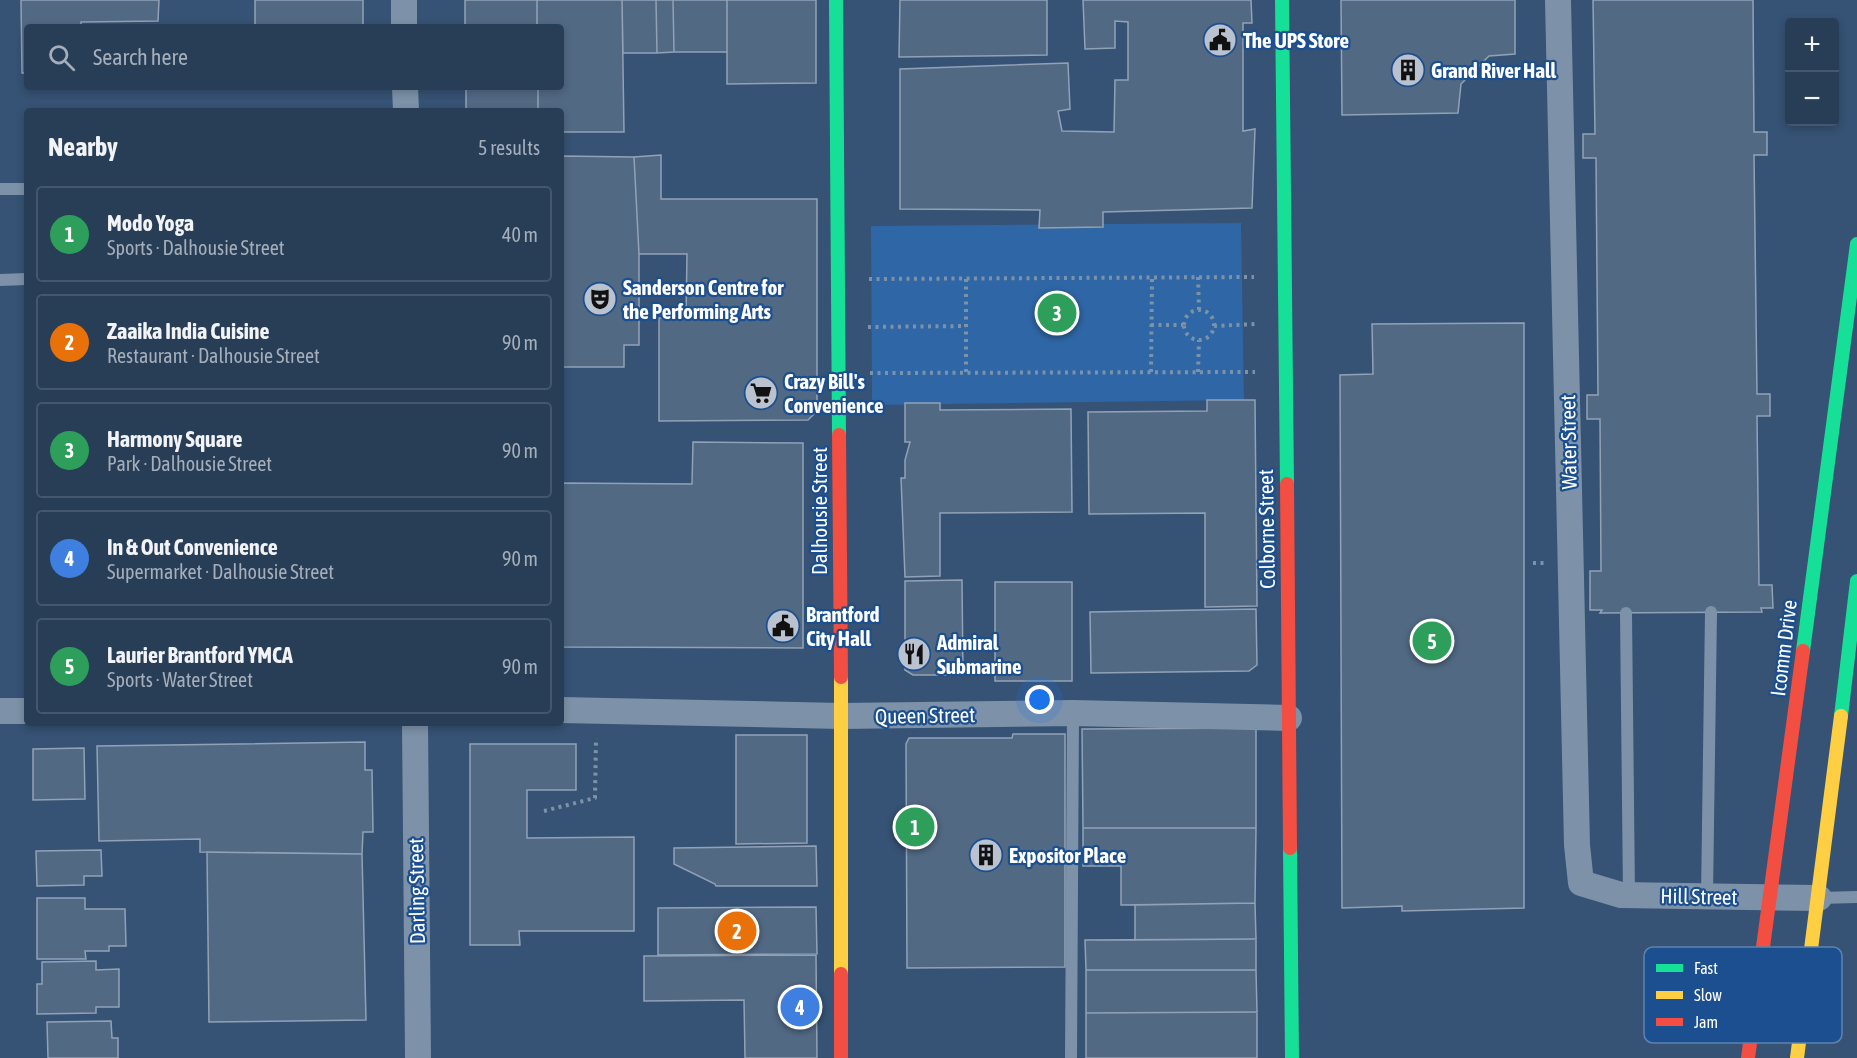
<!DOCTYPE html>
<html lang="en">
<head>
<meta charset="utf-8">
<style>
	:root { --surface:#283e57; --page:#344961; --text:#f1f3f6; --muted:#a5aeba; --line:#44576d; --accent:#8c9099 }
	body { margin:0; font-family:"Asap Condensed",sans-serif; background:var(--page); color:var(--text) }
	.controls { position:absolute; right:18px; top:18px; display:grid; overflow:hidden; border-radius:6px; box-shadow:0 3px 9px #0003 }
	.controls button { width:54px; height:54px; display:grid; place-items:center; padding:0; border:0; border-bottom:2px solid var(--line); background:var(--surface); color:var(--text); font:30px sans-serif }
	.you { position:absolute; left:1040px; top:700px; width:21px; height:21px; margin:-15px; border:4px solid #fff; border-radius:50%; background:#1a73e8; box-shadow:0 0 0 9px #1a73e833 }
	.badge { display:grid; place-items:center; width:39px; height:39px; border-radius:50%; background:var(--accent); color:#fff; font-size:20px; font-weight:700 }
	.pin { position:absolute; translate:-50% -50%; border:3px solid #fff; box-shadow:0 2px 6px #0006 }
	.list { margin:0; padding:0; list-style:none }
	h2 { display:flex; justify-content:space-between; align-items:center; height:78px; margin:0; padding:0 24px; font-size:26px }
	h2 small { font-size:20px; font-weight:400; color:var(--muted) }
	.list li { display:grid; grid-template-columns:39px 1fr auto; gap:18px; align-items:center; box-sizing:border-box; height:96px; margin:0 12px 12px; padding:0 12px; border:2px solid var(--line); border-radius:6px }
	.list b { display:block; font-size:22px; white-space:nowrap }
	.list p { margin:0; font-size:20px; white-space:nowrap; color:var(--muted) }
	.list em { font-size:20px; font-style:normal; color:var(--muted) }
	.icon { flex:none; width:33px; height:33px; fill:none; stroke:currentColor; stroke-width:2; stroke-linecap:round; stroke-linejoin:round }
	.map { position:relative; flex:none; width:1857px; height:1058px; overflow:hidden }
	.search { position:absolute; background:var(--surface); box-shadow:0 3px 9px #0003; left:24px; top:24px; width:540px; height:66px; display:flex; align-items:center; gap:15px; box-sizing:border-box; padding:0 21px; border-radius:6px; color:var(--muted); font-size:22px }
	.panel { position:absolute; background:var(--surface); box-shadow:0 3px 9px #0003; left:24px; top:108px; width:540px; height:618px; border-radius:6px }
	.map>svg:first-child { display:block }
	.park { fill:#2f66a5 }
	.building { fill:#526984; stroke:#92a2b6; stroke-width:1.5 }
	.lines { fill:none; stroke-linecap:round; stroke-linejoin:round }
	.path { stroke:#7d92a8; stroke-width:4; stroke-dasharray:3 4.5; stroke-linecap:butt }
	.lane { stroke:#7d92a8; stroke-width:12 }
	.street { stroke:#7d92a8; stroke-width:26 }
	.fast { stroke:#16e098; stroke-width:14 }
	.slow { stroke:#ffcf43; stroke-width:14 }
	.jam { stroke:#f24e42; stroke-width:14 }
	.labels { text-anchor:middle; dominant-baseline:central; stroke-width:4.5; stroke-linejoin:round; paint-order:stroke }
	.poi-label { font-size:21px; font-weight:bold; fill:#fff; stroke:#1b4f8f; text-anchor:start }
	.street-label { font-size:21px; fill:#fff; stroke:#1b4f8f }
	.key { fill:#1b4f8f; stroke:#5f84b1; stroke-width:1.5 }
	.key-label { font-size:16px; fill:#fff }
</style>
</head>
<body>
<div class="map">
<svg width="1857" height="1058" viewBox="0 0 1857 1058">
	<rect width="100%" height="100%" fill="#365274"/>
	<!-- park -->
	<path class="park" d="M1241,223L1244,400L872,405L871,226Z"/>
	<!-- building -->
	<path class="building" d="M21,0H159L158,21L81,22V27H27V73H22Z
		M255,0H363V27H255Z
		M465,0H537V27H465Z
		M537,0H622L624,132H561V111H538V87H561V27H537Z
		M622,0H656L657,53H623Z
		M656,0H673L674,52L657,53Z
		M673,0H727V52H674Z
		M727,0H816V83L727,84Z
		M900,0H1047V55L899,57Z
		M1083,0H1251L1252,23H1243V131L1255,129L1252,208L1103,212V227L1039,228L1040,210L900,209V69L1068,63L1070,109L1058,111L1062,131L1114,132L1115,80H1128V22L1115,21V48L1085,49Z
		M1341,0H1515V54L1489,56L1461,84L1458,113L1342,115Z
		M1593,0H1753L1754,132H1767V155H1754L1757,394H1770V416H1757L1759,585H1772L1773,608H1761L1762,612L1600,613L1602,610H1590V571H1601L1600,419H1587V395H1598L1596,158H1583V134H1595Z
		M466,87H538V111H466Z
		M661,155V199H817V411L808,420L659,421V318H686L687,254H639L634,157Z
		M561,156L634,157L639,254V345H624V367H561Z
		M1524,323V908L1402,911V906L1342,908L1340,375L1373,374L1372,324Z
		M1207,400H1255L1257,606L1205,607V513L1089,514L1088,412L1207,411Z
		M905,403H940V410L1071,409L1072,512L940,513V576L905,577L901,478H905V460L910,442H905Z
		M693,442L803,443V648L561,647V483L692,484Z
		M962,580L963,675H913L905,670V581Z
		M995,582H1072V681H995Z
		M1256,609L1257,665L1249,671L1091,673L1090,612Z
		M1256,728V828H1083L1082,729Z
		M1013,734H1065V967L907,968L906,744L909,738H1012Z
		M736,735H807V843L736,844Z
		M365,742V770H372L373,832H363L362,854L200,852V839L99,841L97,746Z
		M470,744H576V790H527V838L634,837V931H519L520,945H470Z
		M84,748L85,799L33,800V749Z
		M1083,828H1256L1255,903L1121,905V866H1083Z
		M816,846L817,886H716L715,884L674,864V848Z
		M101,850L102,876H84V885L37,886L36,851Z
		M207,852L362,854L366,1020L209,1022Z
		M37,898H85V909H125L126,946H109V951H85L86,959H37Z
		M1255,903L1256,939L1135,940V905Z
		M816,907L817,954L658,955V908Z
		M1256,939V970H1086L1085,940Z
		M816,955L817,1058H745L744,1000L644,1001V956Z
		M96,961V970L119,969V1007H96V1013L37,1014V984H42V962Z
		M1086,970H1256L1257,1012L1086,1013Z
		M1257,1012V1058H1086V1013Z
		M111,1021L112,1038H118V1058H48L47,1022Z"/>
	<g class="lines">
		<!-- path -->
		<path class="path" d="M1198,277L1199,310
			M869,279L1254,277
			M1184 325a15 15 0 1 1 30 0a15 15 0 1 1-30 0Z
			M1151,325H1183
			M1214,326L1255,324
			M868,327L966,326
			M966,372V278
			M1151,372L1152,278
			M1198,372L1199,340
			M870,373L1255,372
			M1533,563H1544
			M544,811L595,798L596,738"/>
		<!-- lane -->
		<path class="lane" d="M0,189H27
			M0,280L27,279
			M1626,613L1629,895
			M1707,896L1711,612
			M1819,898L1857,897
			M1071,1058L1073,713"/>
		<!-- street -->
		<path class="street" d="M404,0V27
			M1558,0L1577,845L1581,883L1621,895L1819,898
			M405,87L406,111
			M561,710L841,716L1073,713L1289,718
			M0,711H27
			M415,723L418,1058"/>
		<!-- fast -->
		<path class="fast" d="M836,0L839,435
			M1282,0L1287,484
			M1803,651L1857,244
			M1841,716L1857,581
			M1290,848L1292,1058"/>
		<!-- slow -->
		<path class="slow" d="M841,677V974
			M1797,1058L1841,716"/>
		<!-- jam -->
		<path class="jam" d="M839,435L841,677
			M1287,484L1290,848
			M841,974V1058
			M1748,1058L1803,651"/>
	</g>
	<!-- icons -->
	<defs>
		<g id="civic-disc" transform="scale(1.725)"><circle r="9.5" fill="#b9c2ce" stroke="#1b4f8f"/><path d="M-.6-6.5H3V-4.5H.6V-3L4-1V1h2V6H-6V1h2V-1L-.6-3ZM-1.2 2.5V6h2.4V2.5Z" fill="#111"/></g>
		<g id="building-disc" transform="scale(1.725)"><circle r="9.5" fill="#b9c2ce" stroke="#1b4f8f"/><path d="M-4-6H4V6H1V3H-1V6H-4ZM-2.5-4.3h1.7v1.8h-1.7ZM.8-4.3h1.7v1.8H.8ZM-2.5-1h1.7V.8h-1.7ZM.8-1h1.7V.8H.8Z" fill="#111"/></g>
		<g id="theatre-disc" transform="scale(1.725)"><circle r="9.5" fill="#b9c2ce" stroke="#1b4f8f"/><path d="M-5-5.5Q0-4 5-5.5V0Q5 5 0 6Q-5 5-5 0ZM-3.3-2.5H-1v1.5H-3.3ZM1-2.5H3.3v1.5H1ZM-2.8 1Q0 5.5 2.8 1Z" fill="#111"/></g>
		<g id="supermarket-disc" transform="scale(1.725)"><circle r="9.5" fill="#b9c2ce" stroke="#1b4f8f"/><path d="M-6-5.5h2.5l.6 2H6L4.5 2H-2.5L-4.4-4H-6ZM-1.5 3.2a1.3 1.3 0 1 0 .1 0ZM3 3.2a1.3 1.3 0 1 0 .1 0Z" fill="#111"/></g>
		<g id="restaurant-disc" transform="scale(1.725)"><circle r="9.5" fill="#b9c2ce" stroke="#1b4f8f"/><path d="M-5-6h1v4h1v-4h1v4h1v-4h1v5L-1.5 .5V6h-2V.5L-5-1ZM5-6V6H3V1.5H1.5Q1.5-4 5-6Z" fill="#111"/></g>
	</defs>
	<g fill-rule="evenodd">
		<use href="#civic-disc" x="1220" y="40"/>
		<use href="#building-disc" x="1408" y="70"/>
		<use href="#theatre-disc" x="600" y="299"/>
		<use href="#supermarket-disc" x="761" y="393"/>
		<use href="#civic-disc" x="783" y="626"/>
		<use href="#restaurant-disc" x="914" y="654"/>
		<use href="#building-disc" x="986" y="855"/>
	</g>
	<g class="labels">
		<!-- poi labels -->
		<g class="poi-label">
			<text x="1243" y="40">The UPS Store</text>
			<text x="1431" y="70">Grand River Hall</text>
			<text x="623" y="287">Sanderson Centre for<tspan x="623" dy="24">the Performing Arts</tspan></text>
			<text x="784" y="381">Crazy Bill's<tspan x="784" dy="24">Convenience</tspan></text>
			<text x="806" y="614">Brantford<tspan x="806" dy="24">City Hall</tspan></text>
			<text x="937" y="642">Admiral<tspan x="937" dy="24">Submarine</tspan></text>
			<text x="1009" y="855">Expositor Place</text>
		</g>
		<!-- street labels -->
		<g class="street-label">
			<text transform="translate(1568 442) rotate(-91)">Water Street</text>
			<text transform="translate(819 511) rotate(-90)">Dalhousie Street</text>
			<text transform="translate(1266 529) rotate(-91)">Colborne Street</text>
			<text transform="translate(1783 648) rotate(-83)">Icomm Drive</text>
			<text transform="translate(925 715) rotate(-1)">Queen Street</text>
			<text transform="translate(416 891) rotate(-91)">Darling Street</text>
			<text transform="translate(1699 896) rotate(1)">Hill Street</text>
		</g>
	</g>
	<!-- legend -->
	<rect x="1644" y="947" width="198" height="96" rx="9" class="key"/>
	<rect x="1656" y="964" width="27" height="8" fill="#16e098"/>
	<rect x="1656" y="991" width="27" height="8" fill="#ffcf43"/>
	<rect x="1656" y="1018" width="27" height="8" fill="#f24e42"/>
	<g class="key-label">
		<text x="1694" y="974">Fast</text>
		<text x="1694" y="1001">Slow</text>
		<text x="1694" y="1028">Jam</text>
	</g>
</svg>
<div class="controls">
<button>+</button>
<button>−</button>
</div>
<div class="you"></div>
<div class="pin badge" style="left:915px;top:827px;background:#2e9e5b">1</div>
<div class="pin badge" style="left:737px;top:931px;background:#e8710a">2</div>
<div class="pin badge" style="left:1057px;top:313px;background:#2e9e5b">3</div>
<div class="pin badge" style="left:800px;top:1007px;background:#3f7fe0">4</div>
<div class="pin badge" style="left:1432px;top:641px;background:#2e9e5b">5</div>
<div class="search"><svg class="icon" aria-label="search" viewBox="0 0 24 24"><circle cx="10" cy="10" r="6"/><path d="M15 15l6 6"/></svg>Search here</div>
<section class="panel">
<h2>Nearby<small>5 results</small></h2>
<ul class="list">
<li><span class="badge" style="background:#2e9e5b">1</span><div><b>Modo Yoga</b><p>Sports · Dalhousie Street</p></div><em>40 m</em></li>
<li><span class="badge" style="background:#e8710a">2</span><div><b>Zaaika India Cuisine</b><p>Restaurant · Dalhousie Street</p></div><em>90 m</em></li>
<li><span class="badge" style="background:#2e9e5b">3</span><div><b>Harmony Square</b><p>Park · Dalhousie Street</p></div><em>90 m</em></li>
<li><span class="badge" style="background:#3f7fe0">4</span><div><b>In &amp; Out Convenience</b><p>Supermarket · Dalhousie Street</p></div><em>90 m</em></li>
<li><span class="badge" style="background:#2e9e5b">5</span><div><b>Laurier Brantford YMCA</b><p>Sports · Water Street</p></div><em>90 m</em></li>
</ul>
</section>
</div>
</body>
</html>
